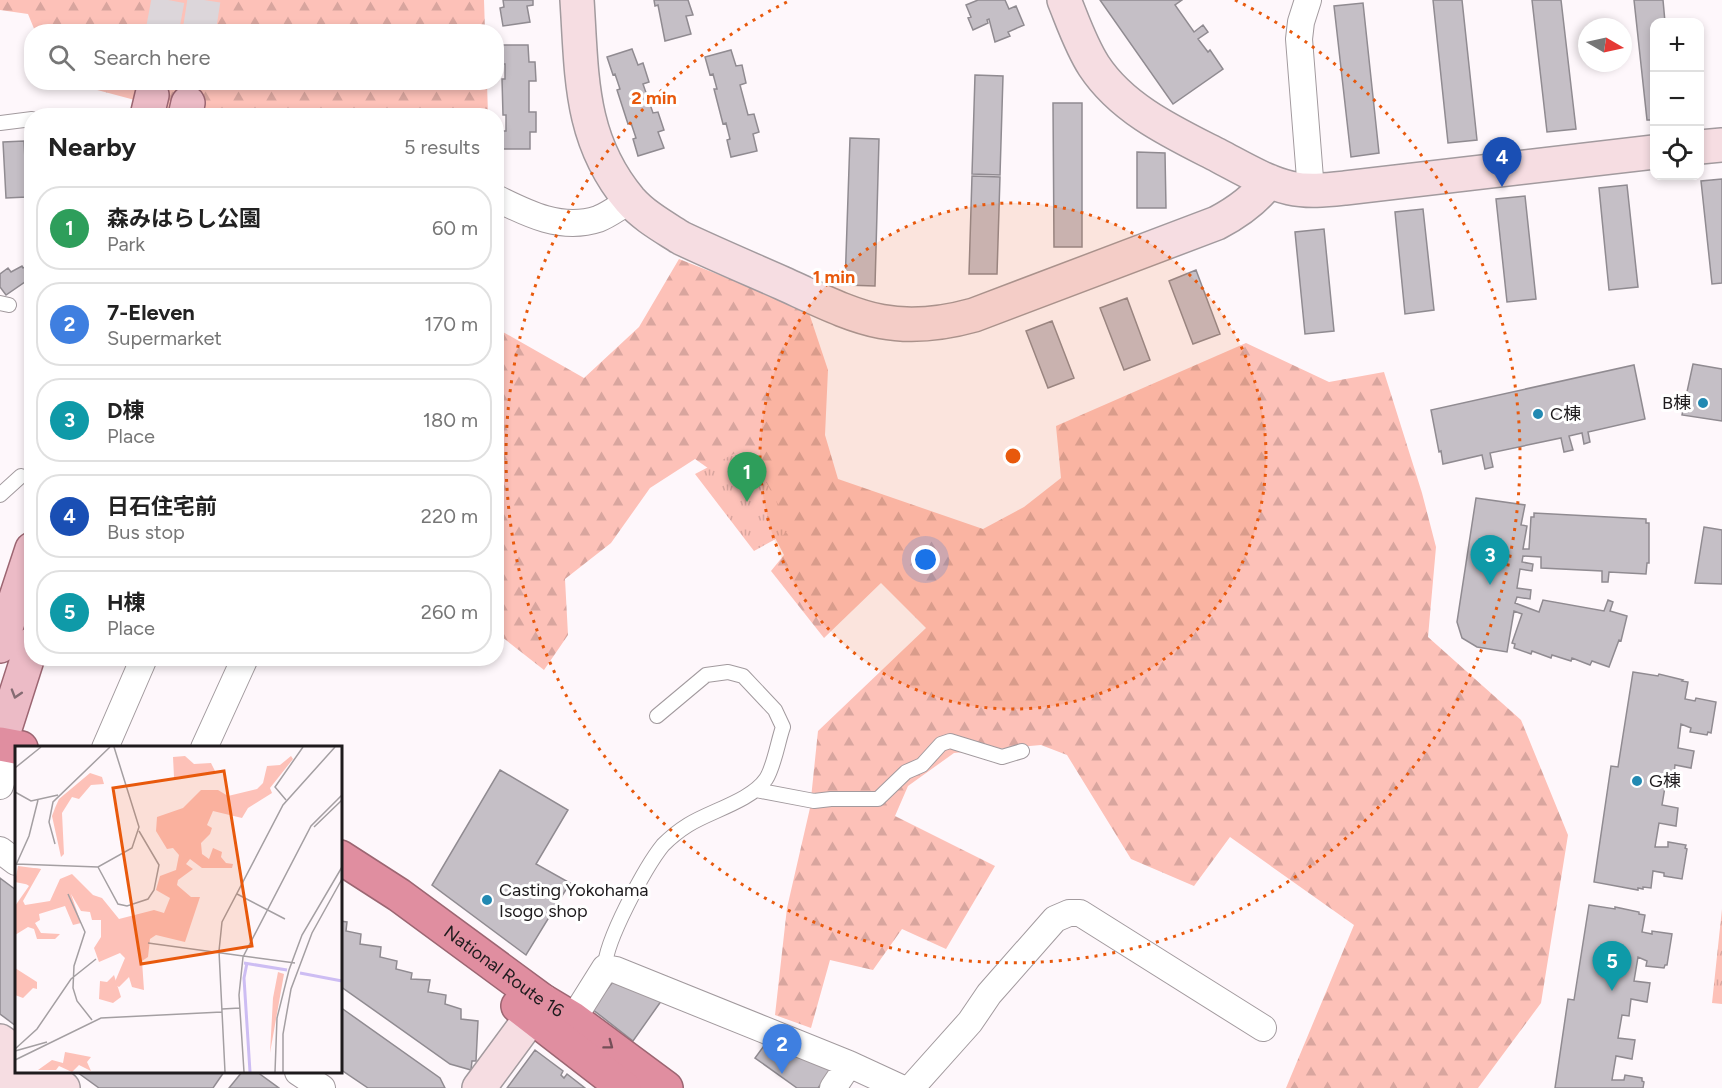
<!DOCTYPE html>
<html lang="en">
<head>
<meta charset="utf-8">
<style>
	:root { --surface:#fff; --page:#f2f2f2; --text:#222; --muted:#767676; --line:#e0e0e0; --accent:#2289b2 }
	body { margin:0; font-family:Figtree,"Noto Sans JP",sans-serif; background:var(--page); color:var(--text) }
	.controls { position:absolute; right:18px; top:18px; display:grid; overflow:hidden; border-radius:12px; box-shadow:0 3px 9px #0003 }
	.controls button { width:54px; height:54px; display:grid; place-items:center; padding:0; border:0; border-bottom:2px solid var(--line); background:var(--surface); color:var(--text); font:30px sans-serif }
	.compass { position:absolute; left:1578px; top:18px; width:54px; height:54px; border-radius:50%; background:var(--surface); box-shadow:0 3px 9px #0003; rotate:99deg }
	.you { position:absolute; left:926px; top:560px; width:21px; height:21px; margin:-15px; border:4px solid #fff; border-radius:50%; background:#1a73e8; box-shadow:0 0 0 9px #1a73e833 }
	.badge { display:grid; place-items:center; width:39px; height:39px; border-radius:50%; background:var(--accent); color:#fff; font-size:20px; font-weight:700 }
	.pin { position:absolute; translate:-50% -50px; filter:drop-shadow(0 2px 3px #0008) }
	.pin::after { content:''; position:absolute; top:32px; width:21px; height:18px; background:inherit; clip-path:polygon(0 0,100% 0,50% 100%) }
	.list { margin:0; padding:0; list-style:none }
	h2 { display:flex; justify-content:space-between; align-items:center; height:78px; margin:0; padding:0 24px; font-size:26px }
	h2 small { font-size:20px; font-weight:400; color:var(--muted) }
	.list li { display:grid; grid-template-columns:39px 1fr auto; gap:18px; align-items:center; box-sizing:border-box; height:84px; margin:0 12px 12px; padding:0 12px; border:2px solid var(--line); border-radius:24px }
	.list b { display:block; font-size:22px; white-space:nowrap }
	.list p { margin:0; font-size:20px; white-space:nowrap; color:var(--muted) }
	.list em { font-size:20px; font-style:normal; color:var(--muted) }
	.icon { flex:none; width:33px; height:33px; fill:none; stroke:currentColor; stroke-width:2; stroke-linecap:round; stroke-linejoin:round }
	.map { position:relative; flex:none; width:1722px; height:1088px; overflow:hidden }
	.search { position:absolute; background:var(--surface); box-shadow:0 3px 9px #0003; left:24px; top:24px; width:480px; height:66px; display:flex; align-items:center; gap:15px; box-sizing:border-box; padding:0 21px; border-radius:24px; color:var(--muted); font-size:22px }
	.panel { position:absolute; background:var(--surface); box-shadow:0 3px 9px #0003; left:24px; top:108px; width:480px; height:558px; border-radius:24px }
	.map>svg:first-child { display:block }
	.forest { fill:url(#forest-firs) }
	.park { fill:url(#park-tufts) }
	.building { fill:#c5bfc6; stroke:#908b91; stroke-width:1.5 }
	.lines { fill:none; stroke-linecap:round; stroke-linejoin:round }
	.primary-tunnel { stroke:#dcd6da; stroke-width:33; stroke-dasharray:33 16; stroke-linecap:butt }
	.lane-casing { stroke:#a29a9e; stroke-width:16 }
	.street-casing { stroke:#a29a9e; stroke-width:28 }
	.secondary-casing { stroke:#a29a9e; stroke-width:36 }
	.primary-casing { stroke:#9c6672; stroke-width:36 }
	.highway-casing { stroke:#9c6672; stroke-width:36 }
	.lane { stroke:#fff; stroke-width:14 }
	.street { stroke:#fff; stroke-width:26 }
	.secondary { stroke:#f6dde2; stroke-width:33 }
	.primary { stroke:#ecbbc6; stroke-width:33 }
	.highway { stroke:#e08ea0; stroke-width:33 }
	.oneway { stroke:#856b72 }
	.oneway2 { stroke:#754f58 }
	.ring { fill:none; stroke:#e8590c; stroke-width:3; stroke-dasharray:3 6 }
	.poi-dot { fill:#2289b2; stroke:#fff; stroke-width:2 }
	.labels { text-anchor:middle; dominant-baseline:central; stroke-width:6; stroke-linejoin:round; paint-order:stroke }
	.poi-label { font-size:18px; fill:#1e1b1d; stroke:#fff; text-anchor:start }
	.street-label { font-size:18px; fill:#1e1b1d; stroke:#fff }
	.inset-river { fill:none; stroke:#cdbdf3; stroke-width:3 }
	.inset-road { fill:none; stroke:#a49fa2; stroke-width:1.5 }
	.view { fill:#e8590c; fill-opacity:0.15; stroke:#e8590c; stroke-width:3 }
	.inset-edge { fill:none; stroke:#1e1b1d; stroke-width:3 }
	.centre { fill:#e8590c; stroke:#fff; stroke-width:3 }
	.ring-label { font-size:18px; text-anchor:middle; font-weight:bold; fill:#e8590c; stroke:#fff; stroke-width:6; stroke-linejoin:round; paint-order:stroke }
</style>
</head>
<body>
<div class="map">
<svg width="1722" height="1088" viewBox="0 0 1722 1088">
	<defs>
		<pattern id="forest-firs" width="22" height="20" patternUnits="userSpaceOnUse" patternTransform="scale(1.5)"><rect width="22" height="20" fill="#fdc1b8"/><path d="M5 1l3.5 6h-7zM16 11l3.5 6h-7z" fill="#d8a59e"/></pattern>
		<pattern id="park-tufts" width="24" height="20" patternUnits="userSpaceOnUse" patternTransform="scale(1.5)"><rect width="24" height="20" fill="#fdc1b8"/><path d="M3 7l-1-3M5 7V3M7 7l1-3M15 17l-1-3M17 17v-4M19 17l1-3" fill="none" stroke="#d8a59e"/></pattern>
	</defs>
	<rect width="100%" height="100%" fill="#fef7fb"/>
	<!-- forest -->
	<path class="forest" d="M0,0H484L485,31H35L28,14L0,10Z
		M71,83H487L488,115H191Z
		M679,259L808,310L828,370L825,435L838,479L983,529L1024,507L1061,478L1056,426L1246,343L1329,382L1384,372L1422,493L1436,547L1428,637L1521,720L1568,835L1541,1003L1478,1088H1286L1354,925L1230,837L1194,886L1131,859L1067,755L1041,745L954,753L908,786L895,816L995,866L946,949L902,929L873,970L830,960L811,1028L775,1015L787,908L810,808L818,731L926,628L881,583L824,638L771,571L784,555L745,480L715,473L695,459L650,488L611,543L565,579L568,635L544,670L497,633L496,421L499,420L502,382L497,378L496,328L584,378L639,327Z"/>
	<!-- park -->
	<path class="park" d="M747,447L792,530L754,551L695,474Z
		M1722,909V1004L1712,1003Z"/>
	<!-- building -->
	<path class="building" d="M503,0H533V5L527,6L530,22L503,26L500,8L504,7Z
		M654,0H688L693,15L686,16L691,34L665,41L658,5L655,6Z
		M978,0H1005L1009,9L1016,6L1024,25L1008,32L1010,36L995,42L989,19L987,20L988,23L973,30L968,18L971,17L966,5Z
		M1100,0H1182L1175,5L1194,32L1203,25L1208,32L1198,39L1208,52L1210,50L1223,69L1173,104Z
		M1433,0H1462L1477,140L1448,143Z
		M1532,0H1561L1576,129L1547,132Z
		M1634,0H1663L1665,22H1654V120H1647Z
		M1363,3L1379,153L1351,157L1334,6Z
		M502,45H528L529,62H535L536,81H529V112H536V132H530V149H503V131H506V115H503L502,79H505V64H502Z
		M632,49L638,65L643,63L649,82L643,84L653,113L658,112L664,130L658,132L664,148L638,156L633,139L636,138L631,123L628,124L617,90L620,89L615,74L613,75L607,57Z
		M731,50L736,66L742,65L746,83L740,85L748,115L754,114L759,132L753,134L757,151L731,157L727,140L730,139L726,123L723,124L714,89H717L713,74L710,75L705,57Z
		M975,75L1003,76L1000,175L972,174Z
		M1053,103H1082V247H1054Z
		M850,138L879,139L875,286L845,285Z
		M24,141L27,197L6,198L3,142Z
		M1137,152L1165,153L1166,208H1137Z
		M972,176L1000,177L997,274H969Z
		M1722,179V283L1712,284L1701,181Z
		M1627,185L1638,287L1609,290L1599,188Z
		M1525,196L1536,299L1507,302L1496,199Z
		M1423,209L1434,310L1405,314L1395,212Z
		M1324,229L1334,331L1305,334L1295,232Z
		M32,262V277L6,295L0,287V274L8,268L11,272L22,266L23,268Z
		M1196,270L1220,334L1193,344L1169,281Z
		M1127,298L1150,360L1124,370L1100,308Z
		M1052,321L1074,378L1048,388L1026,331Z
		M1693,364L1722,369V421L1682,415Z
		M1634,365L1645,419L1588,432L1590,442L1584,444L1582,433L1569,436L1573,450L1564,452L1561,438L1490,453L1493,467L1485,469L1482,455L1443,464L1441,451L1439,452L1431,410Z
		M1476,498L1525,505L1521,525L1527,526L1523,549H1529L1531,517H1534V513L1646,519V523H1649V563H1647L1646,574L1609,572L1608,582H1602V571L1541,568V557L1523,556L1522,562L1533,564L1532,571L1520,569L1517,588L1531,590L1530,599L1517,597L1515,603L1539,612L1543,600L1604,611L1608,600L1613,602L1610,611L1627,616L1621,641L1619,640L1609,667L1592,661L1590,665L1572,658L1571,661L1552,655L1551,658L1532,651L1531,654L1514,648L1515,644L1512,643L1522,614L1514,611L1507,652L1477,647L1462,638L1457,622Z
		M1704,527L1722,530V584L1695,583Z
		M1633,672L1658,676L1659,674L1683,680L1682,681L1688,682L1685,699L1695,701L1696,698L1716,702L1711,733L1708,732L1707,735L1690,732L1691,728L1681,724L1678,748L1694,751L1691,768L1675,765L1673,782L1666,781L1662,805L1678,808L1676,826L1659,823L1655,847H1668V842L1686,845L1685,848L1687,849L1682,879L1664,876V873L1653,871L1651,888L1643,887V889L1638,888V890L1594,882L1611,766L1618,767Z
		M500,770L568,810L536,864L570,883L526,955L432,885Z
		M0,878L16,890V1026L0,1014Z
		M1589,905L1615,909V907L1639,912V914L1645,915L1642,932L1652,934V931L1672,934L1667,965H1665L1664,968L1646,966L1647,961L1638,957L1634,981L1650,983L1647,1002L1631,999L1629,1016L1622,1015L1618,1038L1635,1040L1632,1059L1616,1056L1612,1080H1624L1625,1075L1642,1078V1081L1644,1082L1643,1088H1555L1568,999L1574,1000Z
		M340,921L347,922L346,931L361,934L360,944L381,947L380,957L397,961L396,969L412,973L411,979L430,980L428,992L446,995L445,1004L461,1009V1019L478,1021L476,1061H472L471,1070L450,1064L340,986Z
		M615,979L664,997L633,1041L592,1009Z
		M340,1007L440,1078L445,1088H368L340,1069Z
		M769,1039L804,1052L831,1071L818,1088H797L755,1058Z
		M535,1050L563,1071L561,1075L564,1078L567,1074L585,1088H507Z
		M77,1072H224L213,1088H99Z
		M242,1072H257L279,1088H229Z"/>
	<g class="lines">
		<!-- primary-tunnel -->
		<path class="primary-tunnel" d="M162,32L168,0
			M199,32L204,0"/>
		<!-- lane casing -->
		<g class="lane-casing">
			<path id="lane" d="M0,123L32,119
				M0,303L9,305
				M0,495L21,476
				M756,790L814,801L831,799H878L906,772L922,765L941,744L950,741L1002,757L1022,751
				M605,968C604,943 646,866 663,845C670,838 680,830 688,825C710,811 751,801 766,779C774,767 778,741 783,727L775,710L743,676L728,672L706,675L657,716"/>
		</g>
		<!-- street casing -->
		<g class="street-casing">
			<path id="street" d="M1308,0L1301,22L1299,39L1311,191
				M496,198C528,214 562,231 598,219C609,215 620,206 631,200
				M105,748L144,658
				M204,748L245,658
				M0,786L12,746
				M0,850L16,862
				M573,1019L605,968L616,970L849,1064L901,1088
				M298,1072L322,1088
				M833,1088L849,1064
				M911,1088L970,1022L989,994L1055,919L1069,913H1080L1263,1028"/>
		</g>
		<!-- secondary casing -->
		<g class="secondary-casing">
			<path id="secondary" d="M577,0C582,75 579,139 630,200C644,216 664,227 681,238C715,254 748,268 782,283C855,316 891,338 974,315L1217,223C1238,212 1255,200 1269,181
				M1064,0C1073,22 1081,46 1094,66C1123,110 1174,133 1219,156C1242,168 1265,182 1290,188C1308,192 1326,190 1345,188L1654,152
				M1700,147L1722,145
				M0,1041L16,1052
				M0,1072L22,1088
				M42,1072L63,1088
				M479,1088L543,1001"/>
		</g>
		<!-- primary casing -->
		<g class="primary-casing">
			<path id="primary" d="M147,116L152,95
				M185,116L188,103
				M0,646L32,549
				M0,744L32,644"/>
		</g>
		<!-- highway casing -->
		<g class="highway-casing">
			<g id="highway">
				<path d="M0,744L21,748"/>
				<path id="s1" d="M340,857L399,895L543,1001L573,1019L666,1088"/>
				<path d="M518,1006L624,1088"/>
			</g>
		</g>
		<!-- lane -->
		<use href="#lane" class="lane"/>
		<!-- street -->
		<use href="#street" class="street"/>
		<!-- secondary -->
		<use href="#secondary" class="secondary"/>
		<!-- primary -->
		<use href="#primary" class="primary"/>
		<!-- highway -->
		<use href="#highway" class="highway"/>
	</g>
	<!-- one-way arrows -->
	<defs><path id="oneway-chevron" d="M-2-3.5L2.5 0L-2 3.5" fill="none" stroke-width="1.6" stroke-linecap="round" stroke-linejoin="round" transform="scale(1.5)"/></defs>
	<use class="oneway" href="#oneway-chevron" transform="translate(16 694) rotate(107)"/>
	<use class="oneway2" href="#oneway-chevron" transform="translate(609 1045) rotate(37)"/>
	<!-- distance rings -->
	<circle cx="1013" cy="456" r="253" fill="#e8590c" fill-opacity=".12"/>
	<g class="ring">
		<circle cx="1013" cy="456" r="253"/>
		<path d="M1235 0A507 507 0 1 1 791 0"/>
	</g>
	<!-- markers -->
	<g class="poi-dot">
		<circle cx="1703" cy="403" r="6"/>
		<circle cx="1538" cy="414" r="6"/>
		<circle cx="1637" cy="781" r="6"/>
		<circle cx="487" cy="900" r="6"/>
	</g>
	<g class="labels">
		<!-- poi labels -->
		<g class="poi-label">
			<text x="1691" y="403" text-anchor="end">B棟</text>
			<text x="1550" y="414">C棟</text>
			<text x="1649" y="781">G棟</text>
			<text x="499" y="890">Casting Yokohama<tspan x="499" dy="21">Isogo shop</tspan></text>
		</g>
		<!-- street labels -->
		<g class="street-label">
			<text stroke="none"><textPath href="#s1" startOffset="200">National Route 16</textPath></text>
		</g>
	</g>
	<!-- overview -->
	<g transform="translate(15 746)">
		<rect width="327" height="327" fill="#fef7fb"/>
		<path d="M276,10L278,13L255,42L257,47L233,62L227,72L198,65L192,79L197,82L195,88L186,97L187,108L194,113L198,102L207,106L206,111L211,117L218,118L217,122H187L175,113L171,118L178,123L163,134L162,139L176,151H185L170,196L141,189L135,193L133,211L127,215L129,244L117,241L114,231L104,241L99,238L110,212L105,207L84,216L79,202L86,191V174H77L75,166L66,165L56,148L66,177L58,179L50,160L24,168L25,174L20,177L26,187L45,188L40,193H22L19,183L13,181L0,189V160L14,140L10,137L19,122L26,123L8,155L10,159L35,155L45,133L57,128L78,149L87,152L104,173L139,164L149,167L155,152L141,144L145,130L161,124L164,109L158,102L152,103L141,85L142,71L168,62L186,44H203L213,50L242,43L248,37L252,20L265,19ZM75,27L87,31L89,38L76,39L64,53L57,51L47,67L49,108L46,111L37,70L40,62L44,53ZM0,222L22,236V243L18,242L8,252L0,249ZM263,226L269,228L255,307L258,252ZM50,306L76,311L72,316L76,325L64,319L57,326L44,320L41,324H23L37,314L48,317Z" fill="#fdc1b8"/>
		<path d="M99,229L106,251L98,257L84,253L85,235L92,236Z" fill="#fdc1b8"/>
		<path d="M170,10L179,18L196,17L201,27L159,31L158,11ZM3,120L26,123L15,139L0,136Z" fill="#fdc1b8"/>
		<path class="inset-river" d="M229,217L272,224M232,217L229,232L235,326M285,227L327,235"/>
		<path class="inset-road" d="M0,22L26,1M0,46L16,55L43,49M271,54L260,41L288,1M299,81L327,54M40,98L34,76L38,56L95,1M1,118L83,121L117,102L124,81L99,1M1,119L14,90L23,54M83,121L103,158L112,160L133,153L139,144L144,119L124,85M53,148L70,186L59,220L58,242L62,255L77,274M222,148L270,173M133,197L280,217M207,263L225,262M0,303L22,283L56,233L81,213M0,305L32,296M0,314L86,272L207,266M210,326L204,205L207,176L268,59L320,1M229,326L224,249L228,211L296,80L327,49M260,326L262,272L274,224L287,189L327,121M268,326V288L276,243L297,187L327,133"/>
		<path class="view" d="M209,25L237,200L126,218L98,42Z"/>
		<rect width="327" height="327" class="inset-edge"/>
	</g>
	<circle cx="1013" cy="456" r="9" class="centre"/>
	<g class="ring-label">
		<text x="654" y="104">2 min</text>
		<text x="834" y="283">1 min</text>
	</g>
</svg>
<div class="controls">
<button>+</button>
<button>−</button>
<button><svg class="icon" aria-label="locate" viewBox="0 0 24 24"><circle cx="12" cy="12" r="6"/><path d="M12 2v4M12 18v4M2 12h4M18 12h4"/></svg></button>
</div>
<svg class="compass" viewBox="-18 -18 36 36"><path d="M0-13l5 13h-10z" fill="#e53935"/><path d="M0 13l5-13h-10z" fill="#767676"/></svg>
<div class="you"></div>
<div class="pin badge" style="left:747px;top:502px;background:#2e9e5b">1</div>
<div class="pin badge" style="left:782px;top:1074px;background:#3f7fe0">2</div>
<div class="pin badge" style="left:1490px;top:585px;background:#0f9aa8">3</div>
<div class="pin badge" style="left:1502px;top:187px;background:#1a4fb4">4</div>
<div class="pin badge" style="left:1612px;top:991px;background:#0f9aa8">5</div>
<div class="search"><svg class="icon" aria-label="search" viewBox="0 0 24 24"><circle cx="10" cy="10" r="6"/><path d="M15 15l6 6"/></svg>Search here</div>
<section class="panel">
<h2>Nearby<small>5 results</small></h2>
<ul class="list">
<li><span class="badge" style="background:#2e9e5b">1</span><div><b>森みはらし公園</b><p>Park</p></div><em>60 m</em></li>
<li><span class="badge" style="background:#3f7fe0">2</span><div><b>7-Eleven</b><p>Supermarket</p></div><em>170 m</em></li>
<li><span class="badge" style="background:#0f9aa8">3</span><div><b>D棟</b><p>Place</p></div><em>180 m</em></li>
<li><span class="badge" style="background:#1a4fb4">4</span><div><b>日石住宅前</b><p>Bus stop</p></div><em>220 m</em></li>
<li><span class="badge" style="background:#0f9aa8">5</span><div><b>H棟</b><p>Place</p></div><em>260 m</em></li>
</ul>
</section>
</div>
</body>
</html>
